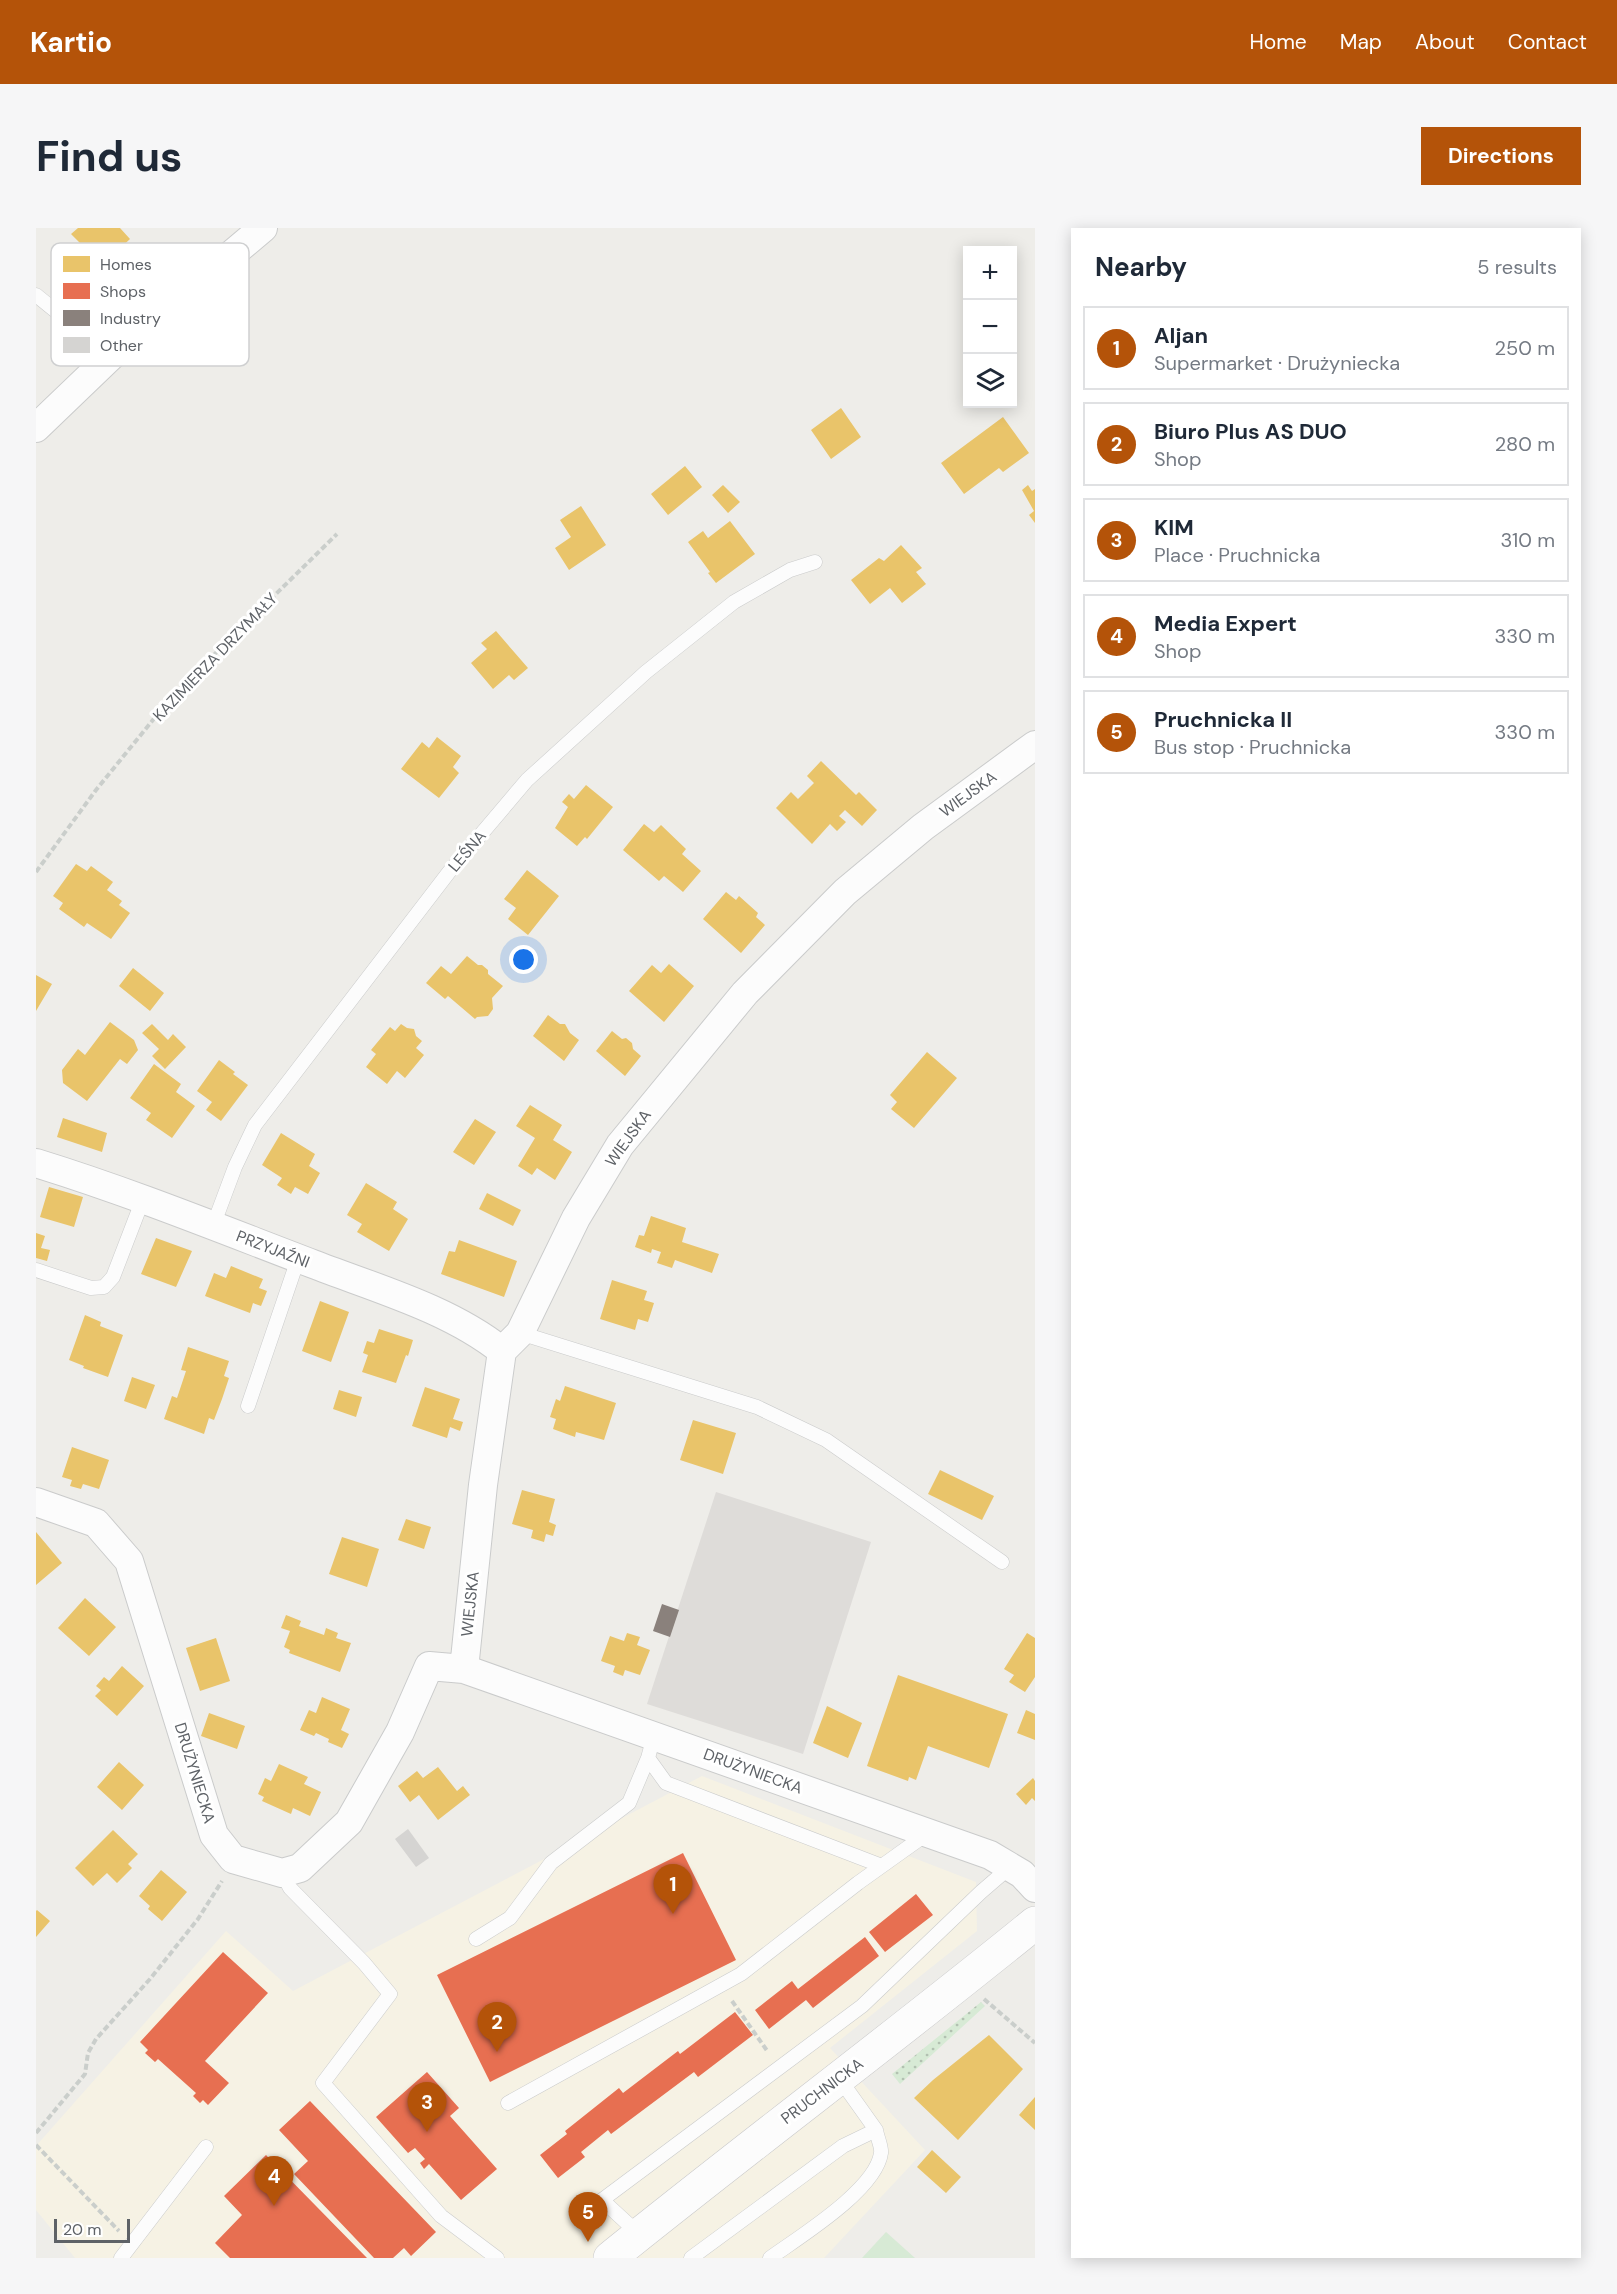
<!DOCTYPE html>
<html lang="en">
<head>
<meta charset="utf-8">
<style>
	:root { --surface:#fff; --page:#f6f6f7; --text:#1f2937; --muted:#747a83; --line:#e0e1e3; --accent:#b45309 }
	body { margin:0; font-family:"DM Sans",sans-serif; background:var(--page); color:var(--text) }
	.controls { position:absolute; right:18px; top:18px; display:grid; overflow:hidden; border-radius:0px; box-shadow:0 3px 15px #0003 }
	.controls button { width:54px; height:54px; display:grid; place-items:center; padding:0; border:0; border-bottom:2px solid var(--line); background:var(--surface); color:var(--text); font:30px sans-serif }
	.scale { position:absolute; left:18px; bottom:15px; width:76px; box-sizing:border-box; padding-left:6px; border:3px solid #5e6267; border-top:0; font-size:16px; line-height:21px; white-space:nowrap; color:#5e6267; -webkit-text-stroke:4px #fff; paint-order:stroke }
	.you { position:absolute; left:488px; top:732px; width:21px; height:21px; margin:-15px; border:4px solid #fff; border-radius:50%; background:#1a73e8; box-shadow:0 0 0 9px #1a73e833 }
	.badge { display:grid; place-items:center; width:39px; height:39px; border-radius:50%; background:var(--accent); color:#fff; font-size:20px; font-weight:700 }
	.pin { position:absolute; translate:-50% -50px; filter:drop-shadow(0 2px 3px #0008) }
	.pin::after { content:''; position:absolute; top:32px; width:21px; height:18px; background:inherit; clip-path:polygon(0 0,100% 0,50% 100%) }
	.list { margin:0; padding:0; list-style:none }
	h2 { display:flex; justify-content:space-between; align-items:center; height:78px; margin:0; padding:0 24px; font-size:26px }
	h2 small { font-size:20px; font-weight:400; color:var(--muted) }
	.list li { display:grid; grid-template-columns:39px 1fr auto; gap:18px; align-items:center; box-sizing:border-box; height:84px; margin:0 12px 12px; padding:0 12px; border:2px solid var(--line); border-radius:0px }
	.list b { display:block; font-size:22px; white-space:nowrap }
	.list p { margin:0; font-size:20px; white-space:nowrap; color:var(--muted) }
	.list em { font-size:20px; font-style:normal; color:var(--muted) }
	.icon { flex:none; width:33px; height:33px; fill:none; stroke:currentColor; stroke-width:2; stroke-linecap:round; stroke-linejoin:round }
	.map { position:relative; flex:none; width:999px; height:2030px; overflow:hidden; border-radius:0px }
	header { display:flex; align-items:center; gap:36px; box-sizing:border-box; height:84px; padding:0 30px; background:var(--accent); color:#fff }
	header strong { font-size:28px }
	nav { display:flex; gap:33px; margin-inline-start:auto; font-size:21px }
	.intro { display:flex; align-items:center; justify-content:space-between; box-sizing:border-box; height:144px; padding:0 36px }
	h1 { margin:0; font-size:42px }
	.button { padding:15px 27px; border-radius:0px; background:var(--accent); color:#fff; font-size:21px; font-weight:700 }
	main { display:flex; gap:36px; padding:0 36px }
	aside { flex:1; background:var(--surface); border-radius:0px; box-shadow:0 3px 15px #0003 }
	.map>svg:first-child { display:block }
	.commercial { fill:#f6f2e4 }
	.industrial { fill:#dedcd9 }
	.grass { fill:url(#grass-dots) }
	.garden { fill:#d7ead5 }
	.homes { fill:#e9c46a }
	.shops { fill:#e76f51 }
	.industry { fill:#8a817c }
	.building { fill:#d5d4d2 }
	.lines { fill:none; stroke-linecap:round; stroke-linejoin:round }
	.service-casing { stroke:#cacbcb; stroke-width:15 }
	.minor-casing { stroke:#cacbcb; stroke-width:30 }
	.secondary-casing { stroke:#c9c9ca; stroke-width:34 }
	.path { stroke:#cacecb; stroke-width:4; stroke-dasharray:6 3; stroke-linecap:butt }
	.service { stroke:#fcfcfc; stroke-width:14 }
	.minor { stroke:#fcfcfc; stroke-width:28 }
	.secondary { stroke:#fcfcfc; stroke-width:33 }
	.labels { text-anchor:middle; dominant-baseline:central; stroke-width:6; stroke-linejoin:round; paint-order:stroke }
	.street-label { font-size:16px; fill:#5e6267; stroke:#fff }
	.key { fill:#fff; stroke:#cfd0d1; stroke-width:1.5 }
	.key-label { font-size:16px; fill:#5e6267 }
</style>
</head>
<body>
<header>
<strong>Kartio</strong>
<nav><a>Home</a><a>Map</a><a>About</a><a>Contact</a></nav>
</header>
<div class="intro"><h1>Find us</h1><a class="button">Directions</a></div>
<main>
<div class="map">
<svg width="999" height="2030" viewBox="0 0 999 2030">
	<defs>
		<pattern id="grass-dots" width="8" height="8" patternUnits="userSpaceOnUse" patternTransform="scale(1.5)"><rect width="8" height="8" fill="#d7ead5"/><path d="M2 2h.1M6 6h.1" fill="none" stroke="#b2c1b1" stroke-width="1.8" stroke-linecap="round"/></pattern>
	</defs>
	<rect width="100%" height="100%" fill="#eeede9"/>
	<!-- commercial -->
	<path class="commercial" d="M666,1548L940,1654L941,1703L794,1820L889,1922L788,2030H39L0,1982V1918L190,1703L257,1763Z"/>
	<!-- industrial -->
	<path class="industrial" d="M680,1264L835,1314L767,1526L611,1476Z"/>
	<!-- grass -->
	<path class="grass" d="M945,1774L949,1778L864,1856L856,1846Z"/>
	<!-- garden -->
	<path class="garden" d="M850,2004L879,2030H826Z"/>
	<!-- homes -->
	<path class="homes" d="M42,0H84L94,11L60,43L41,23L47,18L35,6Z
		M805,180L825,209L795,231L775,202Z
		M967,189L993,225L967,244L963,240L928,266L905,235Z
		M649,238L666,259L632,287L615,266Z
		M687,257L704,274L692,285L676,267Z
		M992,257L996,263L999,261V295L993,287L998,283L986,262Z
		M545,278L570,317L533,342L519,320L535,309L524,292Z
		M694,293L719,326L680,355L672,345L674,344L652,314L667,303L672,310Z
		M865,317L886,340L880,344L890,356L866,375L854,360L834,376L815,352L843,330L848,333Z
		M460,403L492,440L478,452L473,447L457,461L435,435L451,421L445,415Z
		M401,509L425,528L417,539L423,545L403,570L365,541L386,514L393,520Z
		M785,533L820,567L823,564L841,582L826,598L809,582L803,588L810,594L801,603L794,596L776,616L740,580L755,564L762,571L778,555L771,548Z
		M550,557L577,579L551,611L549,609L541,618L519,600L532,579L526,574L533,566L538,571Z
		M608,596L618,604L625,597L650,621L646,626L665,643L647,664L628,648L623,653L587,622Z
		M40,636L51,643L55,638L77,654L71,662L86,673L83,677L94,685L75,711L51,695L48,699L23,681L27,675L17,668Z
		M491,642L523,668L492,707L472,691L480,680L468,671Z
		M690,664L700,672L703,668L722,685L720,689L729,697L705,725L667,691Z
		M431,728L442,737H446L452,742V746L467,758L456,770L457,781L452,788L441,789L439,791L412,768L409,771L390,755L405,738L415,746Z
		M633,736L658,758L628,794L593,763L616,737L625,745Z
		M97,740L128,765L114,783L83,758Z
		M0,747L16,756L0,783Z
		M512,787L524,796H529L534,805L543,812L528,833L497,808Z
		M74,794L98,812L102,822L91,836L84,831L51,873L27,855L26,842L42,821L49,827Z
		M116,796L132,812L137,806L150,819L129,841L116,828L123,821L106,805Z
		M365,796L371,800L378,801L380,808L386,813L380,820L388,827L369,850L361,843L351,856L330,839L340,826L335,822L354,799L359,803Z
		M576,803L586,811L590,810L596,815L597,821L605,828L589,848L560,823Z
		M891,824L921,850L878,900L855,881L861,874L854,867Z
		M183,832L199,844L197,846L212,857L185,893L170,882L176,874L161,863Z
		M118,836L145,856L140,864L159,878L136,910L110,892L115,885L94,870Z
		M494,877L526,897L517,912L536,924L519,952L501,940L496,947L482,938L499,910L480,898Z
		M27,890L71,905L66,924L21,909Z
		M439,891L460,904L438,937L417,924Z
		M245,905L279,926L273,938L284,945L272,966L259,959L255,966L241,957L246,950L226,937Z
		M330,955L361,974L357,981L372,991L353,1023L321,1004L326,996L311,987Z
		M13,959L47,969L38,999L4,989Z
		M451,965L485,982L477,998L443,981Z
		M615,988L650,1000L646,1014L683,1026L676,1045L639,1032L636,1040L621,1035L625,1024L616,1021L615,1025L599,1019L603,1007L608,1008Z
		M0,1005L9,1008L5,1020L14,1022L11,1033L0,1030Z
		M120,1010L156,1023L140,1059L105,1046Z
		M423,1012L481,1033L468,1069L405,1046L413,1023L419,1024Z
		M195,1038L227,1051L223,1060L231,1063L225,1078L217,1075L214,1085L169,1068L178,1045L190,1050Z
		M576,1052L611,1063L608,1072L618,1075L612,1094L602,1091L599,1102L564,1091Z
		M284,1073L313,1084L295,1134L266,1123Z
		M49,1087L65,1094L64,1098L87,1107L72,1149L47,1140L48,1138L33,1132Z
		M343,1101L377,1112L372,1128L370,1127L360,1155L326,1144L332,1127L327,1125L331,1113L338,1115Z
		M152,1119L193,1133L188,1148L193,1150L186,1171L178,1192L173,1190L168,1206L128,1191L136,1168L141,1170L150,1143L145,1142Z
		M96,1149L119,1157L110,1181L88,1173Z
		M529,1158L580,1175L568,1212L540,1204L539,1209L517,1201L520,1191L514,1189L520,1171L524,1173Z
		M389,1159L424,1171L417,1191L427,1194L424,1203L414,1199L411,1210L376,1198Z
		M303,1162L326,1169L320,1189L297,1181Z
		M657,1192L700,1205L687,1246L644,1232Z
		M36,1219L73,1232L63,1261L47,1256L45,1261L34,1258L36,1252L26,1249Z
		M904,1242L958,1268L946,1292L892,1266Z
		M486,1262L519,1271L513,1294L520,1297L517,1308L510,1306L508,1314L495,1310L497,1302L476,1296Z
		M370,1291L395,1299L388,1321L362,1312Z
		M0,1304L26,1335L0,1357Z
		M306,1309L343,1321L331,1359L293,1346Z
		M49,1370L80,1399L53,1428L22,1400Z
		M250,1387L265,1393L263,1398L288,1407L290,1400L302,1405L300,1410L315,1415L304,1444L253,1425L254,1422L248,1419L254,1403L245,1400Z
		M591,1405L604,1409L601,1417L614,1422L604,1447L589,1442L587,1448L577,1444L579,1438L565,1433L574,1408L588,1413Z
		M991,1405L999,1410V1449L989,1464L973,1454L978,1447L968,1441Z
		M180,1410L194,1453L164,1463L150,1420Z
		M86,1438L108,1458L81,1488L59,1468L65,1462L60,1458L68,1449L73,1453Z
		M862,1447L972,1486L953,1540L892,1518L880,1552L873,1549L872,1553L831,1538Z
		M286,1469L314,1481L305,1502L313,1506L306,1520L292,1514L293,1511L280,1505L278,1508L264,1502L273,1482L280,1485Z
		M791,1478L826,1495L812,1530L777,1515Z
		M990,1482L999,1486V1512L981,1505Z
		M173,1485L209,1498L201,1521L165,1508Z
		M83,1534L108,1557L86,1582L61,1559Z
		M243,1536L272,1549L268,1556L285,1564L274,1588L257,1580L255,1586L226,1573L228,1569L222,1566L229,1550L235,1553Z
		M402,1539L421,1563L427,1558L434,1567L402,1592L383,1567L374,1574L362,1558L381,1543L387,1550Z
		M997,1550L999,1553V1573L996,1570L990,1577L980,1566Z
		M77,1602L102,1626L92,1636L96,1640L81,1655L71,1645L57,1658L39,1640Z
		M125,1642L151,1664L126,1693L112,1681L114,1678L103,1668Z
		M1,1682L14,1693L0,1709V1683Z
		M953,1807L987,1841L922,1912L878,1870L897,1852Z
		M999,1869V1902L983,1887Z
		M896,1922L925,1949L910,1965L881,1939Z"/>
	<!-- shops -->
	<path class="shops" d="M647,1625L700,1732L454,1854L401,1747Z
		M880,1666L897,1687L849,1724L833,1704Z
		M829,1709L843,1728L777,1780L770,1772L733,1801L719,1782L756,1753L762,1761Z
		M187,1724L232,1765L169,1833L193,1855L172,1877L167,1872L164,1875L157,1868L160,1865L122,1831L119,1834L109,1825L112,1822L104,1814Z
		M699,1784L717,1807L662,1849L658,1844L575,1906L572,1902L545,1924L549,1929L522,1950L504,1927L531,1906L529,1903L583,1860L587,1865L642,1823L644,1826Z
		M391,1844L423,1880L414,1888L461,1941L425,1972L393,1936L388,1941L384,1935L389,1931L379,1920L372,1925L340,1889Z
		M274,1873L400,2004L375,2028L368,2020L357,2030H338L258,1946L272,1933L243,1902Z
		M230,1927L331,2030H194L179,2015L206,1987L188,1968Z"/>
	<!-- industry -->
	<path class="industry" d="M626,1376L643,1382L634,1409L617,1403Z"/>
	<!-- building -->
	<path class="building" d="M372,1601L393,1630L380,1639L359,1611Z"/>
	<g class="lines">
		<!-- service casing -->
		<g class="service-casing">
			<path id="service" d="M0,67L75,128
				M177,998L199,939L219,897L413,644L491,552L610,444L698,374L754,342L779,334
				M0,1042L55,1060L68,1059L77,1049L107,971
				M484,1105L721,1179L790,1212L966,1334
				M212,1178L262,1031
				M618,1508L612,1530L630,1555L846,1638
				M246,1645L254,1660L328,1735L354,1766L287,1855L405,1988L461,2030
				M440,1711L474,1690L515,1635L593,1575L612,1530
				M472,1875L705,1746L822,1655L892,1605
				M603,2006L566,1972L826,1778L945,1664L974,1639
				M85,2030L170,1919
				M655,2030L807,1918L840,1902L803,1850
				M734,2030C763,2009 840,1962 845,1925C846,1919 841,1909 840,1902"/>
		</g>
		<!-- minor casing -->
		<g class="minor-casing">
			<path id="minor" d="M0,200L75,128L227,0
				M0,935C94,964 185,1001 277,1036C339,1060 414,1081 466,1123
				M0,1274L60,1295L93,1333L178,1607L197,1631L246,1645L264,1640L313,1594L364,1504L393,1438L428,1441L954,1627L986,1646L999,1660
				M428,1441L447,1257L466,1123L484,1105L540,990L584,917L709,765L809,664L887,599L999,517"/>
		</g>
		<!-- secondary casing -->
		<g class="secondary-casing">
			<path id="secondary" d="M574,2030C714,1917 859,1809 999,1695"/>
		</g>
		<!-- path -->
		<path class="path" d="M0,644L60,562L138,466L301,306
			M948,1771L999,1815
			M696,1773L732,1824
			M0,1905L49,1846L52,1825L60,1811L114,1751L162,1691L186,1653
			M0,1917L83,2003"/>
		<!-- service -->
		<use href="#service" class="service"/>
		<!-- minor -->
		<use href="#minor" class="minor"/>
		<!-- secondary -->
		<use href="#secondary" class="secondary"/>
	</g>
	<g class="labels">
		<!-- street labels -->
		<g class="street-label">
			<text transform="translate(179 429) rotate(-46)">KAZIMIERZA DRZYMAŁY</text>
			<text transform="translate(932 566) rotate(-36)">WIEJSKA</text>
			<text transform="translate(431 623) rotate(-50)">LEŚNA</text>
			<text transform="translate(592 910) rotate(-54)">WIEJSKA</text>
			<text transform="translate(237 1021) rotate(21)">PRZYJAŹNI</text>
			<text transform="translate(434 1376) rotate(-84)">WIEJSKA</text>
			<text transform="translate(717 1543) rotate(20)">DRUŻYNIECKA</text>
			<text transform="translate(159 1545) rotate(73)">DRUŻYNIECKA</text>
			<text transform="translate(786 1863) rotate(-37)">PRUCHNICKA</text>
		</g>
	</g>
	<!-- legend -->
	<rect x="15" y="15" width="198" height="123" rx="9" class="key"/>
	<rect x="27" y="28" width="27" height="16" fill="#e9c46a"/>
	<rect x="27" y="55" width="27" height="16" fill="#e76f51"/>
	<rect x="27" y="82" width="27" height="16" fill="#8a817c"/>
	<rect x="27" y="109" width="27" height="16" fill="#d5d4d2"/>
	<g class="key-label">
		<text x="64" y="42">Homes</text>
		<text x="64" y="69">Shops</text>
		<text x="64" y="96">Industry</text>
		<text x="64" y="123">Other</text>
	</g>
</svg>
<div class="controls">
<button>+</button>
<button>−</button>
<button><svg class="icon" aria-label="layers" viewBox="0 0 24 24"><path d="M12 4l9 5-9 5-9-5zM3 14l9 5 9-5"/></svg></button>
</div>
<div class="scale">20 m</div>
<div class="you"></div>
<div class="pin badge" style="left:637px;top:1686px">1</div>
<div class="pin badge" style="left:461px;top:1824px">2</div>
<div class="pin badge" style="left:391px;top:1904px">3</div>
<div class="pin badge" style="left:238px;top:1978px">4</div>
<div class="pin badge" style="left:552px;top:2014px">5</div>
</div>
<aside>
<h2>Nearby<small>5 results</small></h2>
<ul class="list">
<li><span class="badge">1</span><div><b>Aljan</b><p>Supermarket · Drużyniecka</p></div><em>250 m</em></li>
<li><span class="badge">2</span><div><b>Biuro Plus AS DUO</b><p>Shop</p></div><em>280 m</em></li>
<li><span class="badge">3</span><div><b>KIM</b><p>Place · Pruchnicka</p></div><em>310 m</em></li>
<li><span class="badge">4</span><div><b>Media Expert</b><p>Shop</p></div><em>330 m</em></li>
<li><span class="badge">5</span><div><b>Pruchnicka II</b><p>Bus stop · Pruchnicka</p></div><em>330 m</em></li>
</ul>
</aside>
</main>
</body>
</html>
